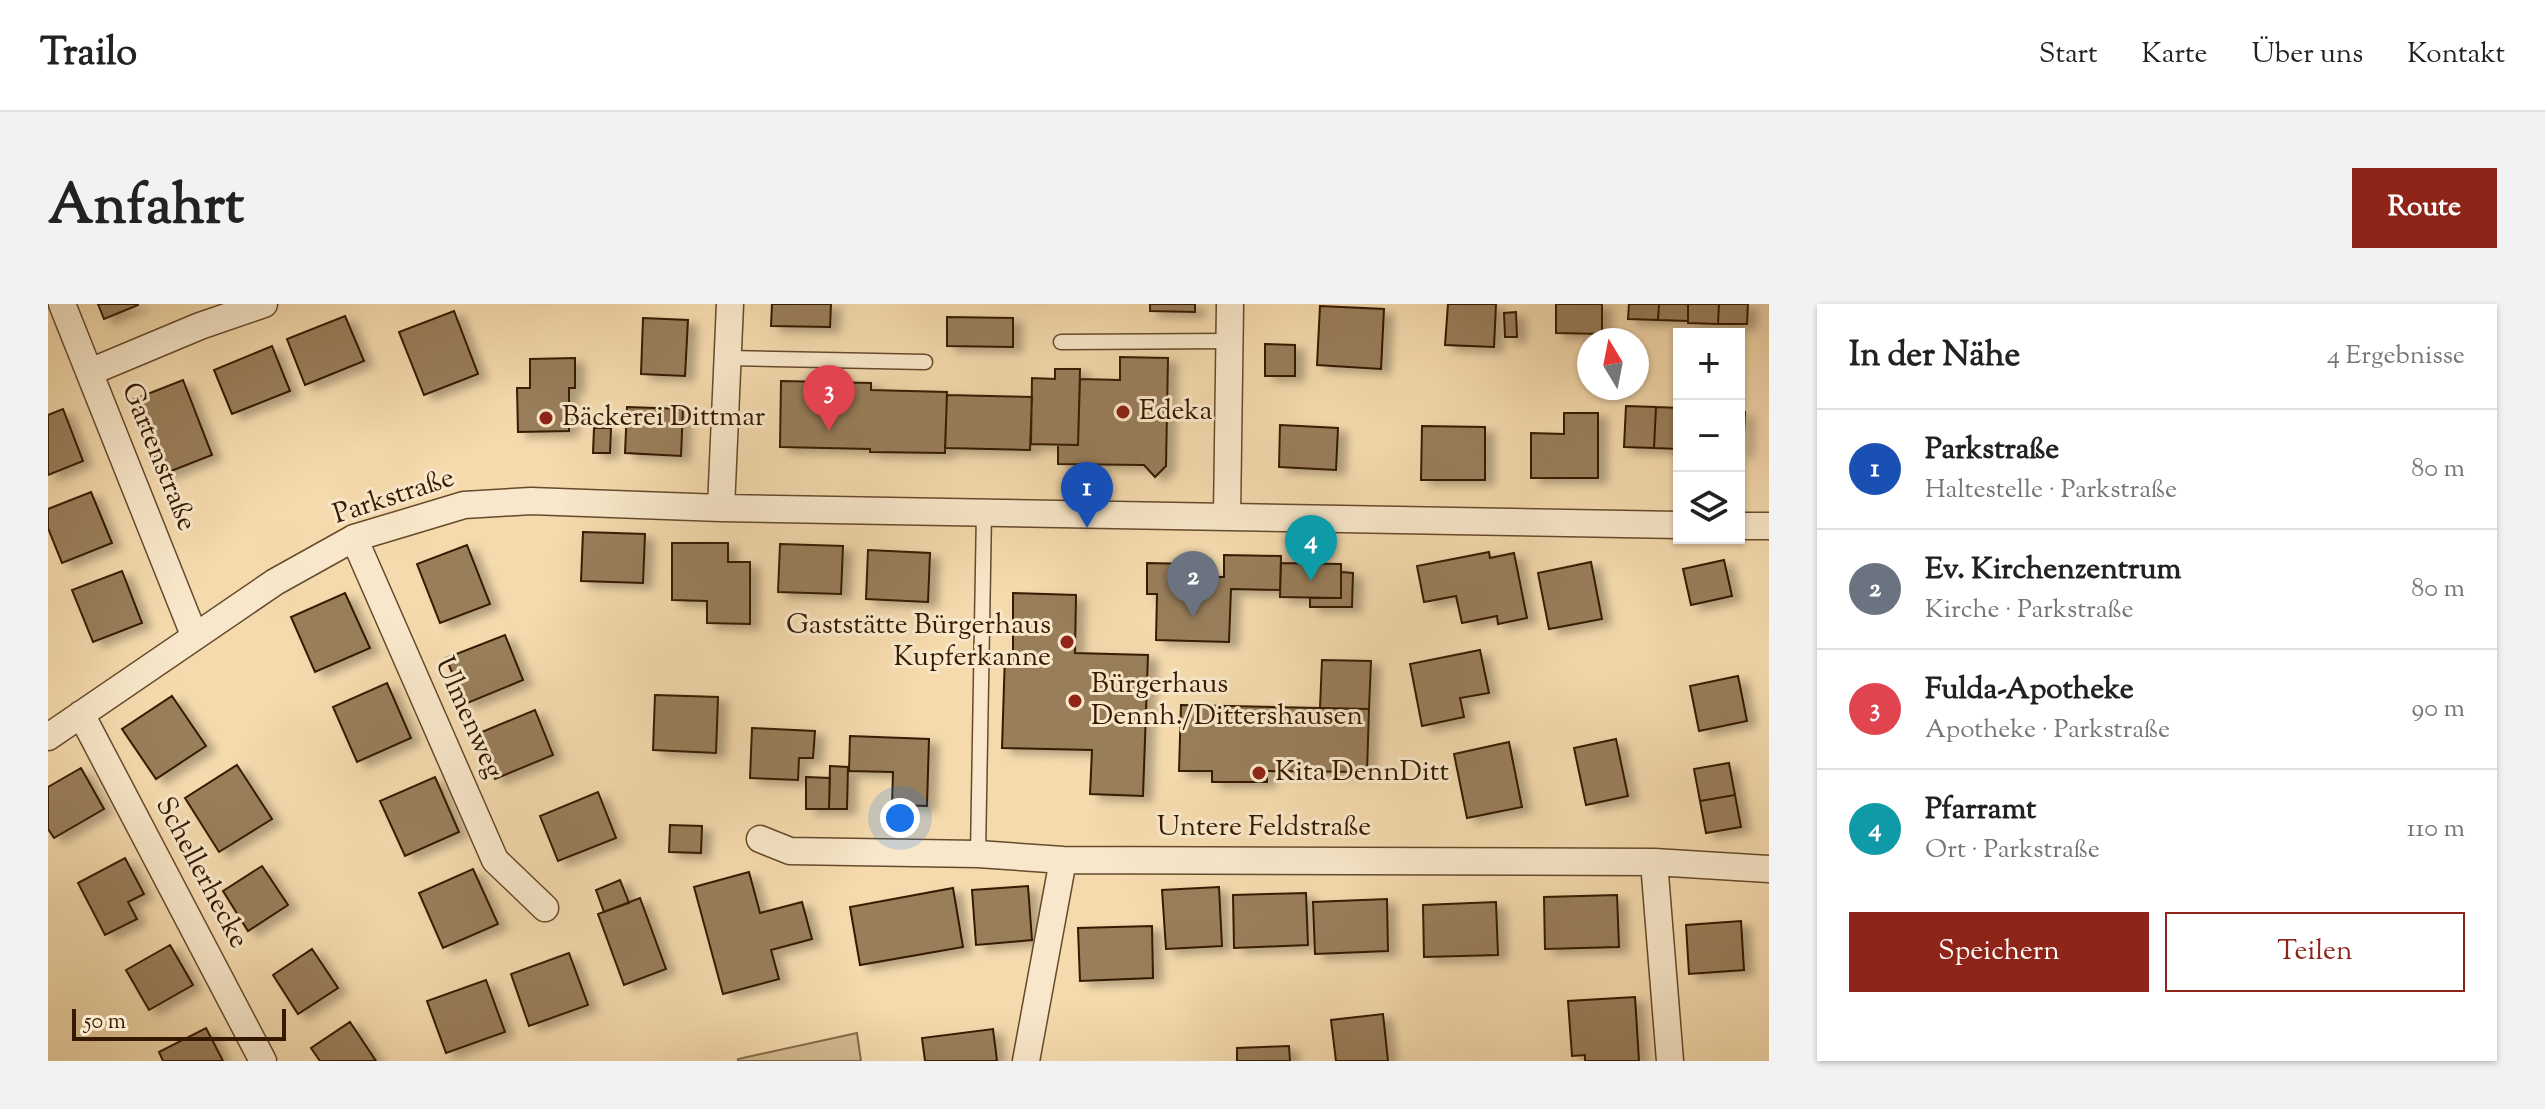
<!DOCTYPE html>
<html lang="de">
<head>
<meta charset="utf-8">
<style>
	:root { --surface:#fff; --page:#f2f2f2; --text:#222; --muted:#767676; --line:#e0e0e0; --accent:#8f2418 }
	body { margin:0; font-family:"Sorts Mill Goudy",serif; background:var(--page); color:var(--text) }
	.controls { position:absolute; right:24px; top:24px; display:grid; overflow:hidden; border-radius:0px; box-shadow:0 2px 6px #0004 }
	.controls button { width:72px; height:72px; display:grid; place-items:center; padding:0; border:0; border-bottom:2px solid var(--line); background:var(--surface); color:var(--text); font:40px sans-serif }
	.compass { position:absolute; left:1529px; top:24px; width:72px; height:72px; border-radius:50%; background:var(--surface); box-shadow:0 2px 6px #0004; rotate:350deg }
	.scale { position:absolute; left:24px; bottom:20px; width:214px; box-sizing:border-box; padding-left:8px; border:4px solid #361a00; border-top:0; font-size:22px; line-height:28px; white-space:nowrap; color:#361a00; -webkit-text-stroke:6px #f8e7ca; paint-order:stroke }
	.you { position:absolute; left:852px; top:514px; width:28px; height:28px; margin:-20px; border:6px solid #fff; border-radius:50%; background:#1a73e8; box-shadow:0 0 0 12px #1a73e833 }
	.badge { display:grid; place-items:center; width:52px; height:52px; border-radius:50%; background:var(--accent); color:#fff; font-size:26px; font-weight:700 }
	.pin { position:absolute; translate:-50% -66px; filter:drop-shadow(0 2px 4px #0008) }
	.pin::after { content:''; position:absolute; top:42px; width:28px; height:24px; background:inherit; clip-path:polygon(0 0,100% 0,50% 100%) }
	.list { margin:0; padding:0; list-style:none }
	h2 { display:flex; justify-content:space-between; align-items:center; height:104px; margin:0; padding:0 32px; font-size:34px }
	h2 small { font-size:26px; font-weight:400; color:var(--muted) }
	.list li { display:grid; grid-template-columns:52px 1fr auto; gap:24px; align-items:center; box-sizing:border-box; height:120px; padding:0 32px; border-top:2px solid var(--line) }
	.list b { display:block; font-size:30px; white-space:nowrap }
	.list p { margin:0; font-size:26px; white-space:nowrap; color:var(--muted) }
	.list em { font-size:26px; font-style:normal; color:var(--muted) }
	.actions { display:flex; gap:16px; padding:24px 32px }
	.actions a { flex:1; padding:18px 0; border:2px solid var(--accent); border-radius:0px; text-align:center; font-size:28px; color:var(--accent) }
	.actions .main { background:var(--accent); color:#fff }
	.icon { flex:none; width:44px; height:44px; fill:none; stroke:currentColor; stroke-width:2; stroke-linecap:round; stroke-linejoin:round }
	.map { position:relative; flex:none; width:1721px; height:757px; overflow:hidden; border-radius:0px }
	header { display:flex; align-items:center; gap:48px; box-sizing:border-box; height:112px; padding:0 40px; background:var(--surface); border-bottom:2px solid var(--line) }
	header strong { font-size:38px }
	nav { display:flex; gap:44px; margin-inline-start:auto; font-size:28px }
	.intro { display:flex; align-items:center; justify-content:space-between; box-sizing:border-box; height:192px; padding:0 48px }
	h1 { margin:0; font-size:56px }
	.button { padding:20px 36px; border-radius:0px; background:var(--accent); color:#fff; font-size:28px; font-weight:700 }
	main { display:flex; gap:48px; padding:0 48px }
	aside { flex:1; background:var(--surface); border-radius:0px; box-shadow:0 2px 6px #0004 }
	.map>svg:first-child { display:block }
	.green { fill:#d4b990; stroke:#856a48; stroke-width:2 }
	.building { fill:#997e5a; stroke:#361a00; stroke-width:2; filter:url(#shadow) }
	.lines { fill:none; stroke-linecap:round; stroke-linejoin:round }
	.lane-casing { stroke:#664a2b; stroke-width:17 }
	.street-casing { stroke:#664a2b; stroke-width:29 }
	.lane { stroke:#f8e7ca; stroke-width:14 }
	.street { stroke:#f8e7ca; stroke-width:26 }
	.poi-dot { fill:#8f2418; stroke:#f8e7ca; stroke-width:3 }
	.labels { text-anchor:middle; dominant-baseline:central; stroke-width:6; stroke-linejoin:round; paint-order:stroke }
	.poi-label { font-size:28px; fill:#361a00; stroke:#f8e7ca; text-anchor:start }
	.street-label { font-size:28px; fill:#361a00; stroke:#f8e7ca }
</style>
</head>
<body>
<header>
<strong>Trailo</strong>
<nav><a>Start</a><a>Karte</a><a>Über uns</a><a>Kontakt</a></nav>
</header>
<div class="intro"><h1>Anfahrt</h1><a class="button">Route</a></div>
<main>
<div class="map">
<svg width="1721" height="757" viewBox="0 0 1721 757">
	<defs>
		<filter id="shadow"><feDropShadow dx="9" dy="5" stdDeviation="4" flood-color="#0004"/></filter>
	</defs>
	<rect width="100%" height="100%" fill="#f4daad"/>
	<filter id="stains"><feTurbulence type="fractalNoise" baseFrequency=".0025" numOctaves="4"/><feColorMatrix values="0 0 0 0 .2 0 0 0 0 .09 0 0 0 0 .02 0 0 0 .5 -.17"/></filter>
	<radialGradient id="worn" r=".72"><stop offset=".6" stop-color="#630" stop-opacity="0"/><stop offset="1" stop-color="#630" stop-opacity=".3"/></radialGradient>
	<!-- green -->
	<path class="green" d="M809,729L813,757H690V755Z"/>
	<!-- building -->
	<path class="building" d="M50,0H90V1L56,15Z
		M724,0H783L782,23L723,22Z
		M1102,0H1147V8L1102,7Z
		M1400,0H1448L1446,43L1397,41Z
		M1508,0H1554V30L1508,29Z
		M1581,0H1611L1610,16L1580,15Z
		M1611,0H1640V17L1610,16Z
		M1640,0H1671L1670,20L1640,19Z
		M1671,0H1700L1699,20H1670Z
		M1272,2L1336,5L1333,65L1269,61Z
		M406,7L430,70L376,91L351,28Z
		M1468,8L1469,33H1457L1456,9Z
		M297,12L316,57L257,81L239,35Z
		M899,13L965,14V43L899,42Z
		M595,14L640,16L637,72L593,70Z
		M1217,40L1247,41V72H1217Z
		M224,42L242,87L184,110L166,66Z
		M1072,53L1120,54L1118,162L1107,173L1096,161L1010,160V141H1030L1032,75L1072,76Z
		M527,54V84H521V127L470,128L469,84H482V55Z
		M1007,65H1032L1030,141L983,140L984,74L1007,75Z
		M135,76L164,151L113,171L84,96Z
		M733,77L823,79V86L899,88L897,149L822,148V145L732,143Z
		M899,91L984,93L982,146L897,144Z
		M1578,102L1608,103L1606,144L1576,143Z
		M579,103L635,105L633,152L577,149Z
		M1608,103L1631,104V145L1606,144Z
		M15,105L35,157L0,171V111Z
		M1691,108H1697L1695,149H1691Z
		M1516,109H1550V174H1483V129L1516,130Z
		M1232,121L1290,124L1288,166L1231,163Z
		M1374,122L1437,123V176H1373Z
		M546,124H563L562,149H545Z
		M43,188L64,239L14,259L0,224V205Z
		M535,228L597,230L595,279L533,277Z
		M624,239H680V258H702V320L659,319V297L624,296Z
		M732,240L795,242L793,290L730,288Z
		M419,241L442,300L392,319L369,260Z
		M820,246L882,249L880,298L818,295Z
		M1441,248L1442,254L1466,249L1479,314L1450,320L1449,312L1414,319L1408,292L1376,298L1369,262Z
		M1176,251L1233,252L1232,286L1183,285L1181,338L1108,336L1109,290H1099V259L1144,260V272L1176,273Z
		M1676,256L1684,292L1643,301L1635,265Z
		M1543,258L1554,315L1501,325L1490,269Z
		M1233,259L1293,260V294L1232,293Z
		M74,267L94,319L45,338L24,286Z
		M1293,268L1305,269L1304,303H1262V294H1293Z
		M297,289L322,344L267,368L243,313Z
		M965,289L1028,291L1027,349L1100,351L1095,492L1042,490L1044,446L954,444L957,350H965Z
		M457,331L475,376L417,400L398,354Z
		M1432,346L1441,389L1412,394L1416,413L1374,422L1362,360Z
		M1274,356L1323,357L1321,405L1272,404Z
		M1690,372L1699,417L1651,427L1642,382Z
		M339,379L363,434L309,458L285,403Z
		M607,391L670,393L668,449L605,446Z
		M124,392L158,442L108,475L74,425Z
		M1133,401L1321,405L1319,468L1219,467V478H1164V467H1131Z
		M487,406L505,451L447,475L429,430Z
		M704,424L767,427L765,454H751L750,476L702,474Z
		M802,432L881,435L879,502L844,501L845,468L801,467Z
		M1568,435L1580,492L1538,501L1526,444Z
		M1461,438L1474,503L1419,514L1406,450Z
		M1681,459L1687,491L1652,497L1646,465Z
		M189,461L224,515L171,548L137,494Z
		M782,462L800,463L799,505H781Z
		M33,464L56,505L6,534L0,525V483Z
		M387,473L411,528L357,552L332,497Z
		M758,473L782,474L781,505H758Z
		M550,488L568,534L510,557L492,512Z
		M1687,491L1693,523L1658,529L1652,497Z
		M622,521L654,522L653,549L621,548Z
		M77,554L96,590L80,598L89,615L57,631L30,579Z
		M214,562L240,601L200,627L175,587Z
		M425,565L450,620L395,644L371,589Z
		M701,568L712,609L754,598L764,635L723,646L731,675L675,690L646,583Z
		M572,576L581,599L556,608L548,586Z
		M980,582L984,636L928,641L924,586Z
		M1171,583L1174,642L1118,645L1114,586Z
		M905,584L915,643L812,661L802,603Z
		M1258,589L1260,641L1186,644L1185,591Z
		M1569,591L1571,643L1497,645L1496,593Z
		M592,594L618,665L576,681L550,610Z
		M1339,595L1340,647L1267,650L1265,598Z
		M1448,598L1450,651L1376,653L1375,601Z
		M1693,617L1696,666L1641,670L1638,621Z
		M1104,622L1105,674L1032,677L1030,624Z
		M122,641L145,681L101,706L78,666Z
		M264,645L290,684L250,710L225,671Z
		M521,649L540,701L481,722L463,670Z
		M438,676L457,728L398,749L379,697Z
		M1587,693L1591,757H1537V751L1524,752L1520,697Z
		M1335,710L1340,757H1288L1283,716Z
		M302,718L328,757H272L263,744Z
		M158,724L175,757H115L111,748Z
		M945,725L949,757H877L874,734Z
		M1241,742L1242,757H1189V744Z"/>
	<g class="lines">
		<!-- lane casing -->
		<g class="lane-casing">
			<path id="lane" d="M1013,38L1181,37
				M680,54L877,58
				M930,550L936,208"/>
		</g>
		<!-- street casing -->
		<g class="street-casing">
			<path id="street" d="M14,0L146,331
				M42,68L152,22L216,0
				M673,204L682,0
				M1179,212L1182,0
				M1691,222H1721
				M306,234L447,556L497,604
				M33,410L215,757
				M0,433L227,278L306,234L416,201L483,197L673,204L1631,221
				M712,535L742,547L930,550L1015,556L1606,558L1721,565
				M1606,558L1622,757
				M978,757L1015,556"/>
		</g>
		<!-- lane -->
		<use href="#lane" class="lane"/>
		<!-- street -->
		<use href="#street" class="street"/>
	</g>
	<!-- markers -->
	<g class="poi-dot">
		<circle cx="1075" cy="108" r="8"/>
		<circle cx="498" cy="114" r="8"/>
		<circle cx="1019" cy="338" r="8"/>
		<circle cx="1027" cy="397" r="8"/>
		<circle cx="1211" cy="469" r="8"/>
	</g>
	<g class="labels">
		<!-- poi labels -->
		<g class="poi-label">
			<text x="1091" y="108">Edeka</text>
			<text x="514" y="114">Bäckerei Dittmar</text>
			<text x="1003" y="322" text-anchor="end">Gaststätte Bürgerhaus<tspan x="1003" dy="32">Kupferkanne</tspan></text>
			<text x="1043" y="381">Bürgerhaus<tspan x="1043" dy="32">Dennh./Dittershausen</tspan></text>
			<text x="1227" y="469">Kita DennDitt</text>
		</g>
		<!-- street labels -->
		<g class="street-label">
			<text transform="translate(110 153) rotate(68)">Gartenstraße</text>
			<text transform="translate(346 193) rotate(-18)">Parkstraße</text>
			<text transform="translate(420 414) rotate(66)">Ulmenweg</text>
			<text x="1216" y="524">Untere Feldstraße</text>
			<text transform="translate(153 569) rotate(62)">Schellerhecke</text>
		</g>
	</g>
	<rect width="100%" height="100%" filter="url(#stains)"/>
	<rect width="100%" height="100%" fill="url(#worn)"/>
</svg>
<div class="controls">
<button>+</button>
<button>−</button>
<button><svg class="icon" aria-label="layers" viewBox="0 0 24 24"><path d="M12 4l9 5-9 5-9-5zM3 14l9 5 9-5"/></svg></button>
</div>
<svg class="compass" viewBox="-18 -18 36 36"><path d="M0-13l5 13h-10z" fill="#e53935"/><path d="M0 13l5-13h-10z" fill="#767676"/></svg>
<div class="scale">50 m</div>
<div class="you"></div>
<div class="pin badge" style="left:1039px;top:224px;background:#1a4fb4">1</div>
<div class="pin badge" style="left:1145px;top:313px;background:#6b7280">2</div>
<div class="pin badge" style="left:781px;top:127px;background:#e0444e">3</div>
<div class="pin badge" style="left:1263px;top:277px;background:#0f9aa8">4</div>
</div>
<aside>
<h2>In der Nähe<small>4 Ergebnisse</small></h2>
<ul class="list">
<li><span class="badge" style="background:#1a4fb4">1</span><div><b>Parkstraße</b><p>Haltestelle · Parkstraße</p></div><em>80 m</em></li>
<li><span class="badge" style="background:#6b7280">2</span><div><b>Ev. Kirchenzentrum</b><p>Kirche · Parkstraße</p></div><em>80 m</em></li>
<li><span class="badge" style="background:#e0444e">3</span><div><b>Fulda-Apotheke</b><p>Apotheke · Parkstraße</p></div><em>90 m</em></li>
<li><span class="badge" style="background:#0f9aa8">4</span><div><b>Pfarramt</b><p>Ort · Parkstraße</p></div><em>110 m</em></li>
</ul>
<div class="actions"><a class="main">Speichern</a><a>Teilen</a></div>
</aside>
</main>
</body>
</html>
